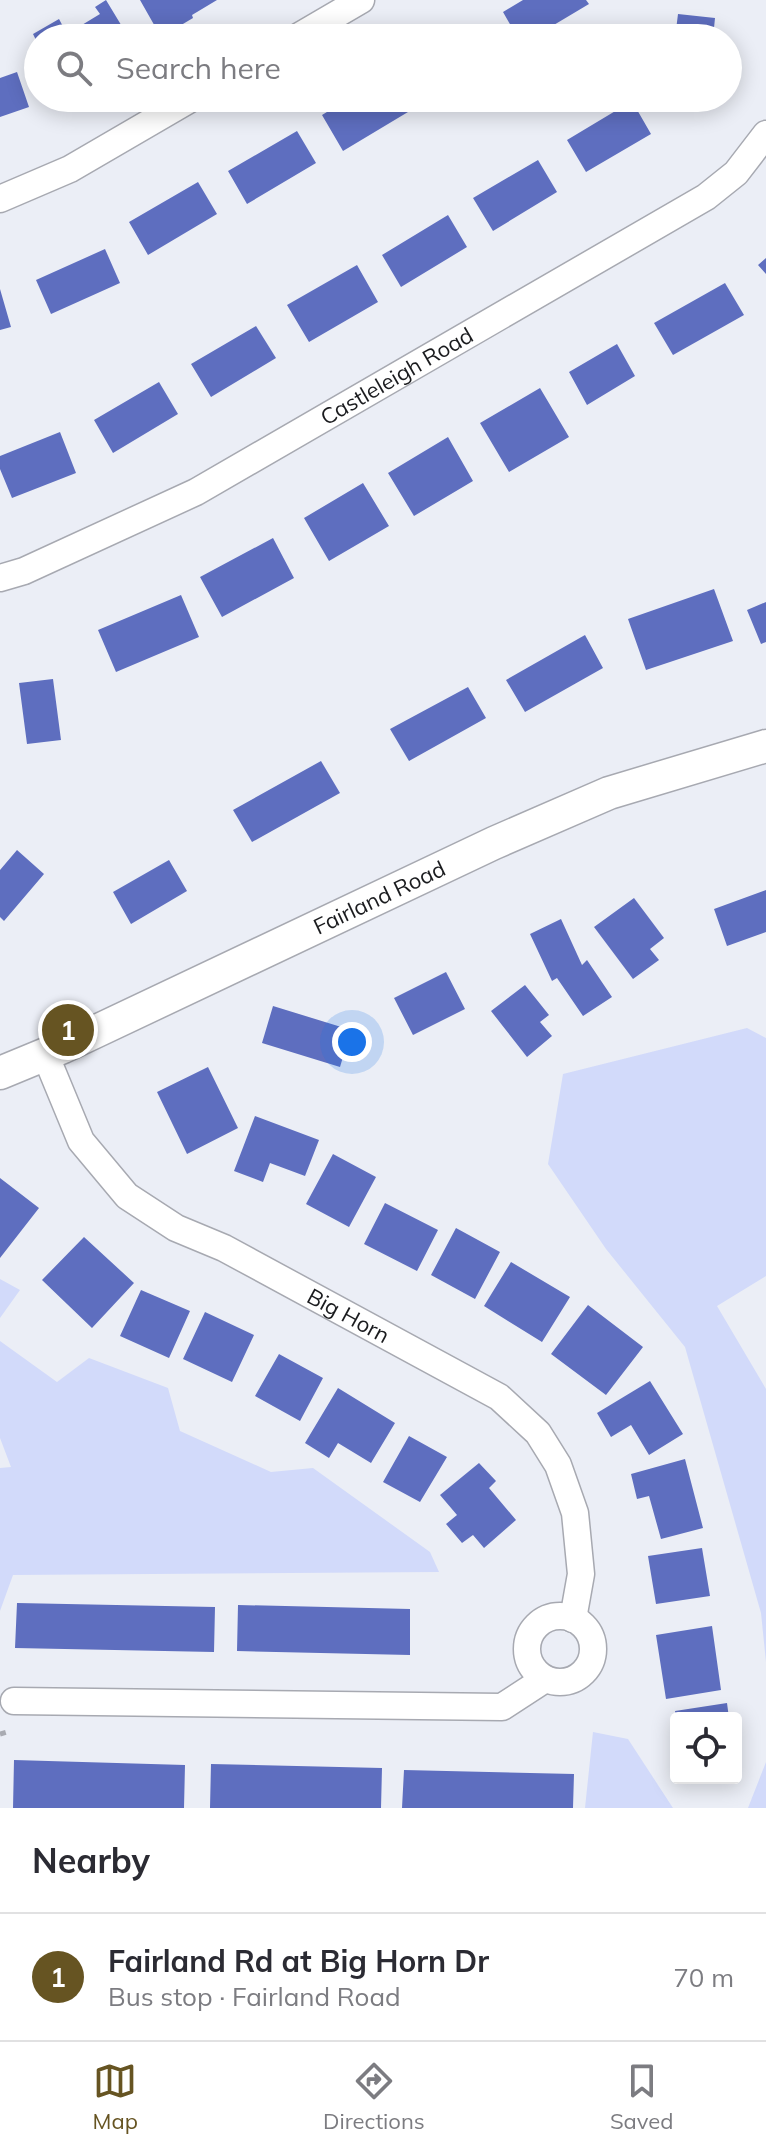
<!DOCTYPE html>
<html lang="en">
<head>
<meta charset="utf-8">
<style>
	:root { --surface:#fff; --page:#f7f7f7; --text:#2b2b33; --muted:#7c7c81; --line:#e1e1e2; --accent:#665422 }
	body { margin:0; font-family:Mulish,sans-serif; background:var(--page); color:var(--text) }
	.controls { position:absolute; right:24px; bottom:24px; display:grid; overflow:hidden; border-radius:8px; box-shadow:0 4px 20px #0003 }
	.controls button { width:72px; height:72px; display:grid; place-items:center; padding:0; border:0; border-bottom:2px solid var(--line); background:var(--surface); color:var(--text); font:40px sans-serif }
	.you { position:absolute; left:352px; top:1042px; width:28px; height:28px; margin:-20px; border:6px solid #fff; border-radius:50%; background:#1a73e8; box-shadow:0 0 0 12px #1a73e833 }
	.badge { display:grid; place-items:center; width:52px; height:52px; border-radius:50%; background:var(--accent); color:#fff; font-size:26px; font-weight:700 }
	.pin { position:absolute; translate:-50% -50%; border:4px solid #fff; box-shadow:0 2px 8px #0006 }
	.list { margin:0; padding:0; list-style:none }
	h2 { display:flex; justify-content:space-between; align-items:center; height:104px; margin:0; padding:0 32px; font-size:34px }
	h2 small { font-size:26px; font-weight:400; color:var(--muted) }
	.list li { display:grid; grid-template-columns:52px 1fr auto; gap:24px; align-items:center; box-sizing:border-box; height:128px; padding:0 32px; border-top:2px solid var(--line) }
	.list b { display:block; font-size:30px; white-space:nowrap }
	.list p { margin:0; font-size:26px; white-space:nowrap; color:var(--muted) }
	.list em { font-size:26px; font-style:normal; color:var(--muted) }
	.icon { flex:none; width:44px; height:44px; fill:none; stroke:currentColor; stroke-width:2; stroke-linecap:round; stroke-linejoin:round }
	.map { position:relative; flex:none; width:766px; height:1808px; overflow:hidden }
	.search { position:absolute; background:var(--surface); box-shadow:0 4px 20px #0003; left:24px; right:24px; top:24px; height:88px; display:flex; align-items:center; gap:20px; box-sizing:border-box; padding:0 28px; border-radius:44px; color:var(--muted); font-size:30px }
	.sheet { height:232px; background:var(--surface) }
	nav { display:flex; justify-content:space-around; align-items:center; box-sizing:border-box; height:112px; border-top:2px solid var(--line); background:var(--surface); font-size:22px; color:var(--muted) }
	nav a { display:grid; justify-items:center; gap:4px }
	nav .on { color:var(--accent) }
	.map>svg:first-child { display:block }
	.green { fill:#d2dafa }
	.building { fill:#5e6ebf }
	.lines { fill:none; stroke-linecap:round; stroke-linejoin:round }
	.minor-casing { stroke:#a7a9b1; stroke-width:29 }
	.major-casing { stroke:#a7a9b1; stroke-width:35 }
	.path { stroke:#a9abb2; stroke-width:5; stroke-dasharray:6 6; stroke-linecap:butt }
	.minor { stroke:#fff; stroke-width:26 }
	.major { stroke:#fff; stroke-width:32 }
	.labels { text-anchor:middle; dominant-baseline:central; stroke-width:8; stroke-linejoin:round; paint-order:stroke }
	.street-label { font-size:22px; fill:#1a1b1e; stroke:#fff }
</style>
</head>
<body>
<div class="map">
<svg width="766" height="1808" viewBox="0 0 766 1808">
	<rect width="100%" height="100%" fill="#ebeef6"/>
	<!-- green -->
	<path class="green" d="M747,1028L766,1038V1276L717,1306L766,1389V1662L761,1613L685,1347L606,1249L548,1164L563,1074Z
		M0,1279L20,1290L0,1318Z
		M0,1341L57,1382L89,1358L168,1388L180,1431L271,1472L313,1468L430,1552L439,1572L13,1575L0,1611V1468L11,1467L0,1438Z
		M593,1732L628,1739L673,1808H585Z
		M766,1762V1808H748Z"/>
	<!-- building -->
	<path class="building" d="M106,0L129,38H38V44L33,34L59,19L67,34L100,14L95,7Z
		M140,0H217L192,15L193,18L161,37Z
		M523,0H586L589,4L532,38H518L503,12Z
		M678,14L715,18L713,38H675Z
		M477,27L484,38H459Z
		M17,72L29,107L0,117V78Z
		M350,98H400L408,112L343,151L322,115Z
		M632,101L651,134L586,172L567,140Z
		M297,131L316,163L247,204L228,171Z
		M538,160L557,192L493,231L473,198Z
		M198,182L217,214L148,255L129,222Z
		M448,215L467,247L401,287L382,255Z
		M105,249L120,283L51,314L36,280Z
		M766,258V274L758,265Z
		M357,265L378,302L309,342L287,305Z
		M725,283L744,315L673,355L654,323Z
		M0,289L11,327L0,330Z
		M256,326L276,358L211,397L191,364Z
		M617,344L635,376L587,405L569,372Z
		M159,382L178,414L113,453L94,420Z
		M540,388L569,437L509,472L480,423Z
		M60,432L76,473L12,498L0,469V456Z
		M448,437L473,481L414,516L388,473Z
		M363,483L389,526L329,561L304,518Z
		M273,538L294,578L222,617L200,577Z
		M714,589L733,641L646,670L628,619Z
		M181,595L199,637L116,672L98,630Z
		M766,602V642L761,644L747,610Z
		M585,635L603,668L525,712L506,680Z
		M53,679L61,740L27,744L19,683Z
		M468,687L486,718L409,761L390,729Z
		M321,761L340,793L252,842L233,810Z
		M17,850L44,874L4,921L0,917V870Z
		M169,860L187,891L131,924L113,892Z
		M766,890V932L727,946L714,909Z
		M634,898L664,938L650,949L659,960L633,979L594,927Z
		M561,919L582,965L587,960L612,997L583,1016L557,978L552,981L530,934Z
		M446,972L465,1009L413,1035L394,998Z
		M525,985L549,1015L540,1022L552,1036L527,1057L491,1011Z
		M273,1006L351,1030L340,1067L262,1043Z
		M208,1067L238,1128L187,1154L157,1092Z
		M255,1116L319,1140L305,1176L270,1163L263,1182L234,1171Z
		M333,1154L376,1177L349,1227L306,1204Z
		M0,1178L39,1208L0,1258Z
		M385,1203L438,1230L417,1271L364,1244Z
		M456,1228L500,1252L475,1299L431,1275Z
		M84,1237L134,1283L92,1328L42,1280Z
		M511,1262L570,1297L542,1342L484,1306Z
		M141,1290L190,1311L169,1358L120,1336Z
		M588,1305L643,1347L606,1395L551,1354Z
		M205,1312L254,1335L232,1382L183,1359Z
		M279,1354L323,1378L300,1421L255,1396Z
		M650,1381L683,1434L649,1455L631,1425L611,1437L597,1413Z
		M338,1388L395,1423L371,1463L338,1443L329,1458L305,1443Z
		M409,1436L447,1457L420,1502L383,1482Z
		M685,1459L703,1528L661,1539L649,1496L637,1499L631,1474Z
		M479,1463L496,1481L489,1488L516,1520L484,1548L473,1535L462,1543L446,1524L457,1515L440,1495Z
		M702,1548L710,1596L656,1604L648,1556Z
		M17,1603L215,1607L214,1652L15,1648Z
		M238,1605L410,1609V1655L237,1651Z
		M712,1626L721,1690L666,1699L656,1635Z
		M727,1703L729,1718H676L675,1711Z
		M14,1760L185,1765L184,1808H13Z
		M211,1764L382,1768L381,1808H210Z
		M404,1770L574,1774L573,1808H402Z"/>
	<g class="lines">
		<!-- minor casing -->
		<g class="minor-casing">
			<g id="minor">
				<path d="M296,38L361,0"/>
				<path d="M0,199L70,169L192,98"/>
				<path id="s1" d="M0,578L24,571L196,492L706,197L736,173L766,134"/>
				<path id="s2" d="M45,1054L81,1141L127,1196L176,1228L224,1248L499,1397L538,1433L558,1465L575,1513L581,1574L573,1619"/>
				<circle cx="560" cy="1649" r="33"/>
				<path d="M14,1701L502,1707L545,1679"/>
			</g>
		</g>
		<!-- major casing -->
		<g class="major-casing">
			<g id="major">
				<path id="s3" d="M0,1073L63,1047L494,843L609,793L766,746"/>
			</g>
		</g>
		<!-- path -->
		<path class="path" d="M0,1734L7,1732"/>
		<!-- minor -->
		<use href="#minor" class="minor"/>
		<!-- major -->
		<use href="#major" class="major"/>
	</g>
	<g class="labels">
		<!-- street labels -->
		<g class="street-label">
			<text stroke="none"><textPath href="#s1" startOffset="446">Castleleigh Road</textPath></text>
			<text stroke="none"><textPath href="#s3" startOffset="418">Fairland Road</textPath></text>
			<text stroke="none"><textPath href="#s2" startOffset="418">Big Horn</textPath></text>
		</g>
	</g>
</svg>
<div class="controls">
<button><svg class="icon" aria-label="locate" viewBox="0 0 24 24"><circle cx="12" cy="12" r="6"/><path d="M12 2v4M12 18v4M2 12h4M18 12h4"/></svg></button>
</div>
<div class="you"></div>
<div class="pin badge" style="left:68px;top:1030px">1</div>
<div class="search"><svg class="icon" aria-label="search" viewBox="0 0 24 24"><circle cx="10" cy="10" r="6"/><path d="M15 15l6 6"/></svg>Search here</div>
</div>
<section class="sheet">
<h2>Nearby<small></small></h2>
<ul class="list">
<li><span class="badge">1</span><div><b>Fairland Rd at Big Horn Dr</b><p>Bus stop · Fairland Road</p></div><em>70 m</em></li>
</ul>
</section>
<nav>
<a class="on"><svg class="icon" aria-label="map" viewBox="0 0 24 24"><path d="M3 6l6-2 6 2 6-2v14l-6 2-6-2-6 2zM9 4v14M15 6v14"/></svg>Map</a>
<a><svg class="icon" aria-label="directions" viewBox="0 0 24 24"><path d="M12 3l9 9-9 9-9-9zM9 14v-3h6M13 9l2 2-2 2"/></svg>Directions</a>
<a><svg class="icon" aria-label="saved" viewBox="0 0 24 24"><path d="M7 4h10v16l-5-4-5 4z"/></svg>Saved</a>
</nav>
</body>
</html>
